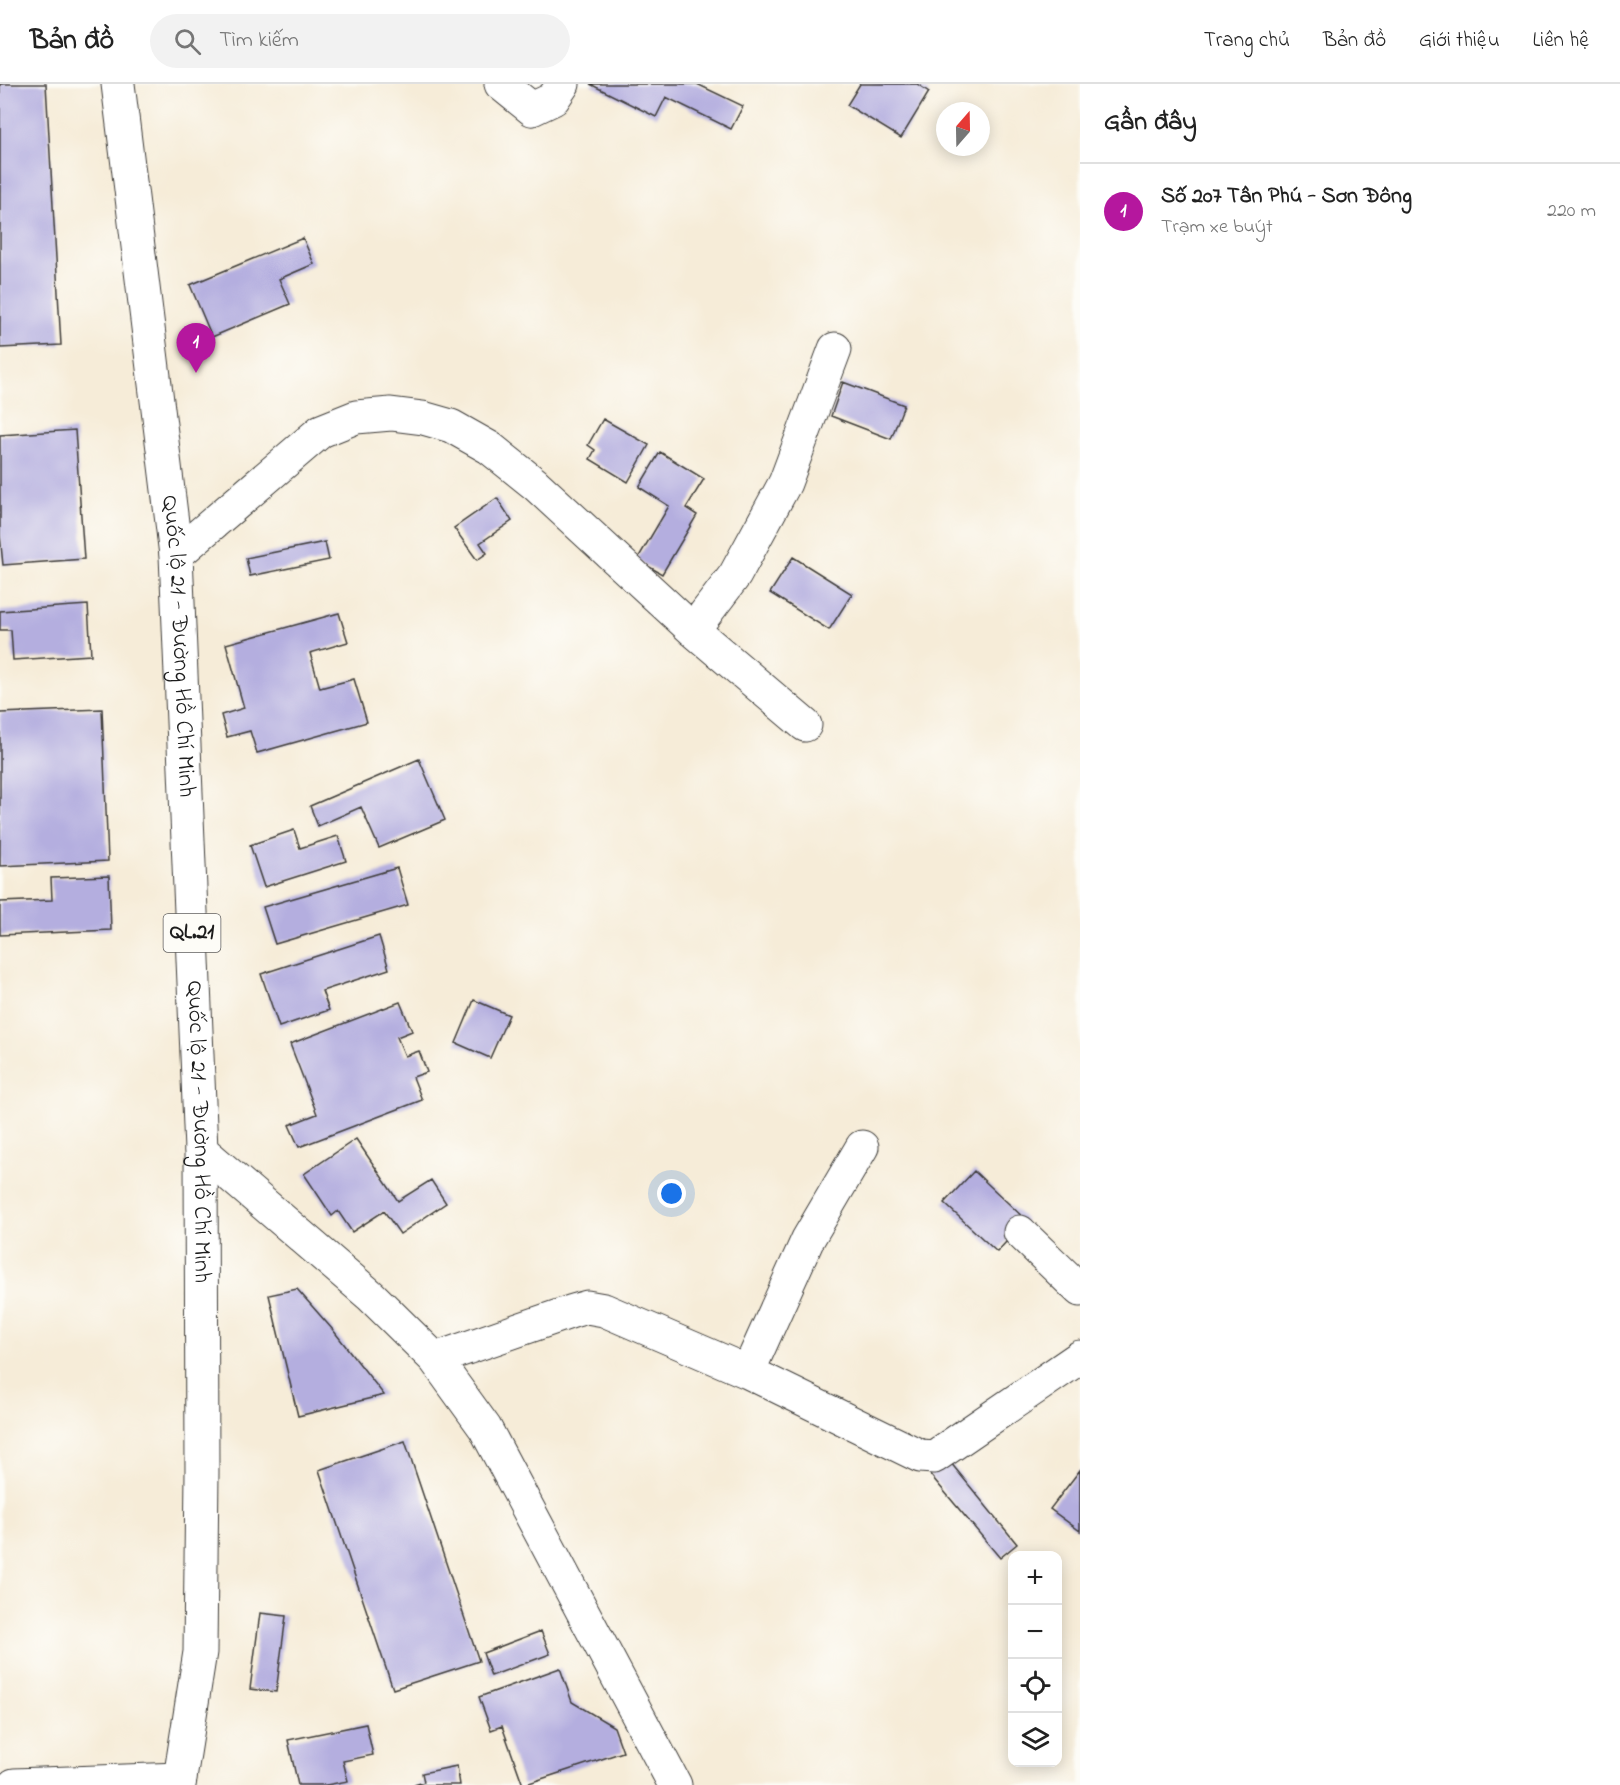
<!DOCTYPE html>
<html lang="vi">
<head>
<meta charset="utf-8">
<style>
	:root { --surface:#fff; --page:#f2f2f2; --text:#222; --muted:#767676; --line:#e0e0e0; --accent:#b5179e }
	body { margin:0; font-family:"Indie Flower",sans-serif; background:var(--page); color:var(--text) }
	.controls { position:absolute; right:18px; bottom:18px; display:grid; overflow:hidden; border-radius:12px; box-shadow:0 3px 15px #0003 }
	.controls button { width:54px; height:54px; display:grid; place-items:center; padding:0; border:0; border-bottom:2px solid var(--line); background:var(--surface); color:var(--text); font:30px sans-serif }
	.compass { position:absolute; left:936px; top:18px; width:54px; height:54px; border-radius:50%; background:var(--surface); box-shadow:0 3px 15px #0003; rotate:20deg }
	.you { position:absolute; left:672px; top:1110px; width:21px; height:21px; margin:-15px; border:4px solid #fff; border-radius:50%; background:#1a73e8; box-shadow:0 0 0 9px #1a73e833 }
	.badge { display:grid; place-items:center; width:39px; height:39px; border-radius:50%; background:var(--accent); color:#fff; font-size:20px; font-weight:700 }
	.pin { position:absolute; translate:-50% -50px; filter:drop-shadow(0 2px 3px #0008) }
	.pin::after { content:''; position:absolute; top:32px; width:21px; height:18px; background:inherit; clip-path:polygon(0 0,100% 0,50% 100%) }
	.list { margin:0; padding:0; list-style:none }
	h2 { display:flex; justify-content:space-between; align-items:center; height:78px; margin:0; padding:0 24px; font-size:26px }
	h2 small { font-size:20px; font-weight:400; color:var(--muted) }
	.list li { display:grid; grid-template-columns:39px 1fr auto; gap:18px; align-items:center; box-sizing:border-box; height:96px; padding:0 24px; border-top:2px solid var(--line) }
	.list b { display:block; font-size:22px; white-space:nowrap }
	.list p { margin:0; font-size:20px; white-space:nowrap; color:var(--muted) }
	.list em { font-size:20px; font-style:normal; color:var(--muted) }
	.icon { flex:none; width:33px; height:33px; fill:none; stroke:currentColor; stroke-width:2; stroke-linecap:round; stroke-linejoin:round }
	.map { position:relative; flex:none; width:1080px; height:1701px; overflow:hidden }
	header { display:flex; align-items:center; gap:36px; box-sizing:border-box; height:84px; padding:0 30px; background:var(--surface); border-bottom:2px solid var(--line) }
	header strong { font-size:28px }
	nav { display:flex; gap:33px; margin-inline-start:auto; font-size:21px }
	.search { width:420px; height:54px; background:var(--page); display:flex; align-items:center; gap:15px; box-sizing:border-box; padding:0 21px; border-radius:33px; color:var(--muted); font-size:22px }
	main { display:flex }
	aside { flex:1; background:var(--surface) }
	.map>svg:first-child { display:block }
	.building { fill:#b4aedf }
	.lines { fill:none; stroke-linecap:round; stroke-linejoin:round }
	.minor-casing { stroke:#3d3b38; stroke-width:35 }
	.highway-casing { stroke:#3d3b38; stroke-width:35 }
	.minor { stroke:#fff; stroke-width:33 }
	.highway { stroke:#fff; stroke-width:33 }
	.labels { text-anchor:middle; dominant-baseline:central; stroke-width:4.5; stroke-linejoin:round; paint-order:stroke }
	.shield { fill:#fdfcf7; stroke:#605f5e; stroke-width:1.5 }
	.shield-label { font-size:22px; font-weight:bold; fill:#1c1c1c }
	.street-label { font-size:24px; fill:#1c1c1c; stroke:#fdfcf7 }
</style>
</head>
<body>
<header>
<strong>Bản đồ</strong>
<div class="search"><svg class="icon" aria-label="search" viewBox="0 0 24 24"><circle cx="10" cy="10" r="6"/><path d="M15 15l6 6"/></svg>Tìm kiếm</div>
<nav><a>Trang chủ</a><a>Bản đồ</a><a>Giới thiệu</a><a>Liên hệ</a></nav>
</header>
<main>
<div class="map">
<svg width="1080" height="1701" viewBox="0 0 1080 1701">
	<rect width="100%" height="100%" fill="#fdfcf7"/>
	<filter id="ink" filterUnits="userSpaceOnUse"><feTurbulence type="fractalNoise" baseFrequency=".0167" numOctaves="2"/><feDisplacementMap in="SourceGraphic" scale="12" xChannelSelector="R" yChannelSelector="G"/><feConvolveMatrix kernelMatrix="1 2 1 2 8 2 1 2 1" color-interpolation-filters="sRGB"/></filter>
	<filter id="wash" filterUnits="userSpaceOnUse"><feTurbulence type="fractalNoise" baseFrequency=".008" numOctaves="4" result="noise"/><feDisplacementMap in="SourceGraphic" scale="24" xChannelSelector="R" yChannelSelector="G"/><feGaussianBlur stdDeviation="1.35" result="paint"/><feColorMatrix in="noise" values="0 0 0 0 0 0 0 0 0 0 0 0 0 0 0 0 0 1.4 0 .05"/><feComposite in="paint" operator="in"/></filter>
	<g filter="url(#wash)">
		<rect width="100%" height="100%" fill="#f6ecd8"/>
		<g id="blocks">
			<!-- building -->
			<path class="building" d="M0,0H46L61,261L0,264Z
				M590,0H697L743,22L731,45L666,13L656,33Z
				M860,0H917L929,8L901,54L847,21Z
				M303,154L314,180L279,195L290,220L212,253L190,201Z
				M843,298L904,321L891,355L831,332Z
				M603,335L649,361L628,398L590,375L595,366L588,361Z
				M75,346L84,475L3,481L0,451V351Z
				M660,368L704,395L686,424L697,431L662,490L637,476L669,422L639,403Z
				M497,414L512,437L480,459L487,469L477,476L454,444Z
				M325,458L329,476L250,492L246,474Z
				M793,473L852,510L829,546L770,509Z
				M88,521L91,571L13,576L11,546H0V527Z
				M339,529L348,558L310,569L320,604L354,595L367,638L257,669L250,647L227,653L221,631L244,624L226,560Z
				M102,625L108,777L0,782V629Z
				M419,675L445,736L379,764L361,723L318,742L310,722Z
				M294,746L300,764L338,752L346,777L264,803L250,761Z
				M397,784L408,821L275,860L263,823Z
				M109,792L111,846L0,851V818L52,816L51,794Z
				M379,852L389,885L322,907L329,926L279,943L261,890Z
				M474,916L509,931L490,974L456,959Z
				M400,918L412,947L397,953L405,972L419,967L427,988L413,993L422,1016L299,1063L289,1041L317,1030L290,960Z
				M356,1055L398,1117L431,1096L446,1119L400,1150L384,1127L352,1148L338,1127L332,1132L304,1090Z
				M974,1087L1026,1136L997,1168L944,1119Z
				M297,1205L333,1246L384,1311L298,1332L269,1211Z
				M405,1357L479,1577L393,1605L319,1386Z
				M946,1373L1017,1460L1000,1474L928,1388Z
				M1080,1386V1447L1050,1425Z
				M260,1529L286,1532L276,1608L250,1605Z
				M541,1547L550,1570L491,1592L483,1569Z
				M560,1584L572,1618L614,1643L623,1668L523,1701L502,1642L491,1646L479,1613Z
				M366,1640L373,1671L343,1677L348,1697L326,1701H298L288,1656Z
				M457,1682L460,1701H414L424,1698L422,1689Z"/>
		</g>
	</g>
	<g filter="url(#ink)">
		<use href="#blocks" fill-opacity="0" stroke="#3d3b38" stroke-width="1.5"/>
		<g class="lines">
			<!-- minor casing -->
			<g class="minor-casing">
				<path id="minor" d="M501,0L532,25L553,15L563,0
					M176,471L321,347L356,333L391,330L423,334L451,342L490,364L535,400L693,546L805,641
					M693,546L735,491L785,399L835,265
					M201,1066L371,1212L435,1275L485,1344L675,1701
					M1020,1148L1080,1206
					M435,1275L573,1227L587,1223L604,1226L748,1288L920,1372L934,1373L1080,1273
					M748,1288L808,1155L862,1063
					M14,1701L180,1695"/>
			</g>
			<!-- highway casing -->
			<g class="highway-casing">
				<g id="highway">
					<path id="s1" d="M118,0L176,471L201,1066L202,1388L200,1568L179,1701"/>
				</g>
			</g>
			<!-- minor -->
			<use href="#minor" class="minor"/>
			<!-- highway -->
			<use href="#highway" class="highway"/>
		</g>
	</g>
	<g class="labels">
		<!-- shield labels -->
		<rect class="shield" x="163.5" y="830" width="57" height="38" rx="4.5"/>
		<g class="shield-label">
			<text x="192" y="849">QL.21</text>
		</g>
		<!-- street labels -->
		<g class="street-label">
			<text stroke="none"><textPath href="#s1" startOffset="566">Quốc lộ 21 - Đường Hồ Chí Minh</textPath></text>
			<text stroke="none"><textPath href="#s1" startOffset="1052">Quốc lộ 21 - Đường Hồ Chí Minh</textPath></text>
		</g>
	</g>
</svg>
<div class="controls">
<button>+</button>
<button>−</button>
<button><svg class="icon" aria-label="locate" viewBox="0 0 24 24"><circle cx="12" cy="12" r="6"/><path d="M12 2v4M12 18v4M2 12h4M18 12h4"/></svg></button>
<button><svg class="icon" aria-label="layers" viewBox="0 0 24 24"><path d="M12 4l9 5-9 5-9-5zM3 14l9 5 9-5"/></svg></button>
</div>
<svg class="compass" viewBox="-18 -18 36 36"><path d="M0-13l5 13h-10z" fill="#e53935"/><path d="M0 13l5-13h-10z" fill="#767676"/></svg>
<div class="you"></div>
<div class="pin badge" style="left:196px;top:289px">1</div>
</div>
<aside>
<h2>Gần đây<small></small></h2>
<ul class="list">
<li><span class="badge">1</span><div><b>Số 207 Tân Phú - Sơn Đông</b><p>Trạm xe buýt</p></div><em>220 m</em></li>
</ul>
</aside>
</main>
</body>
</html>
